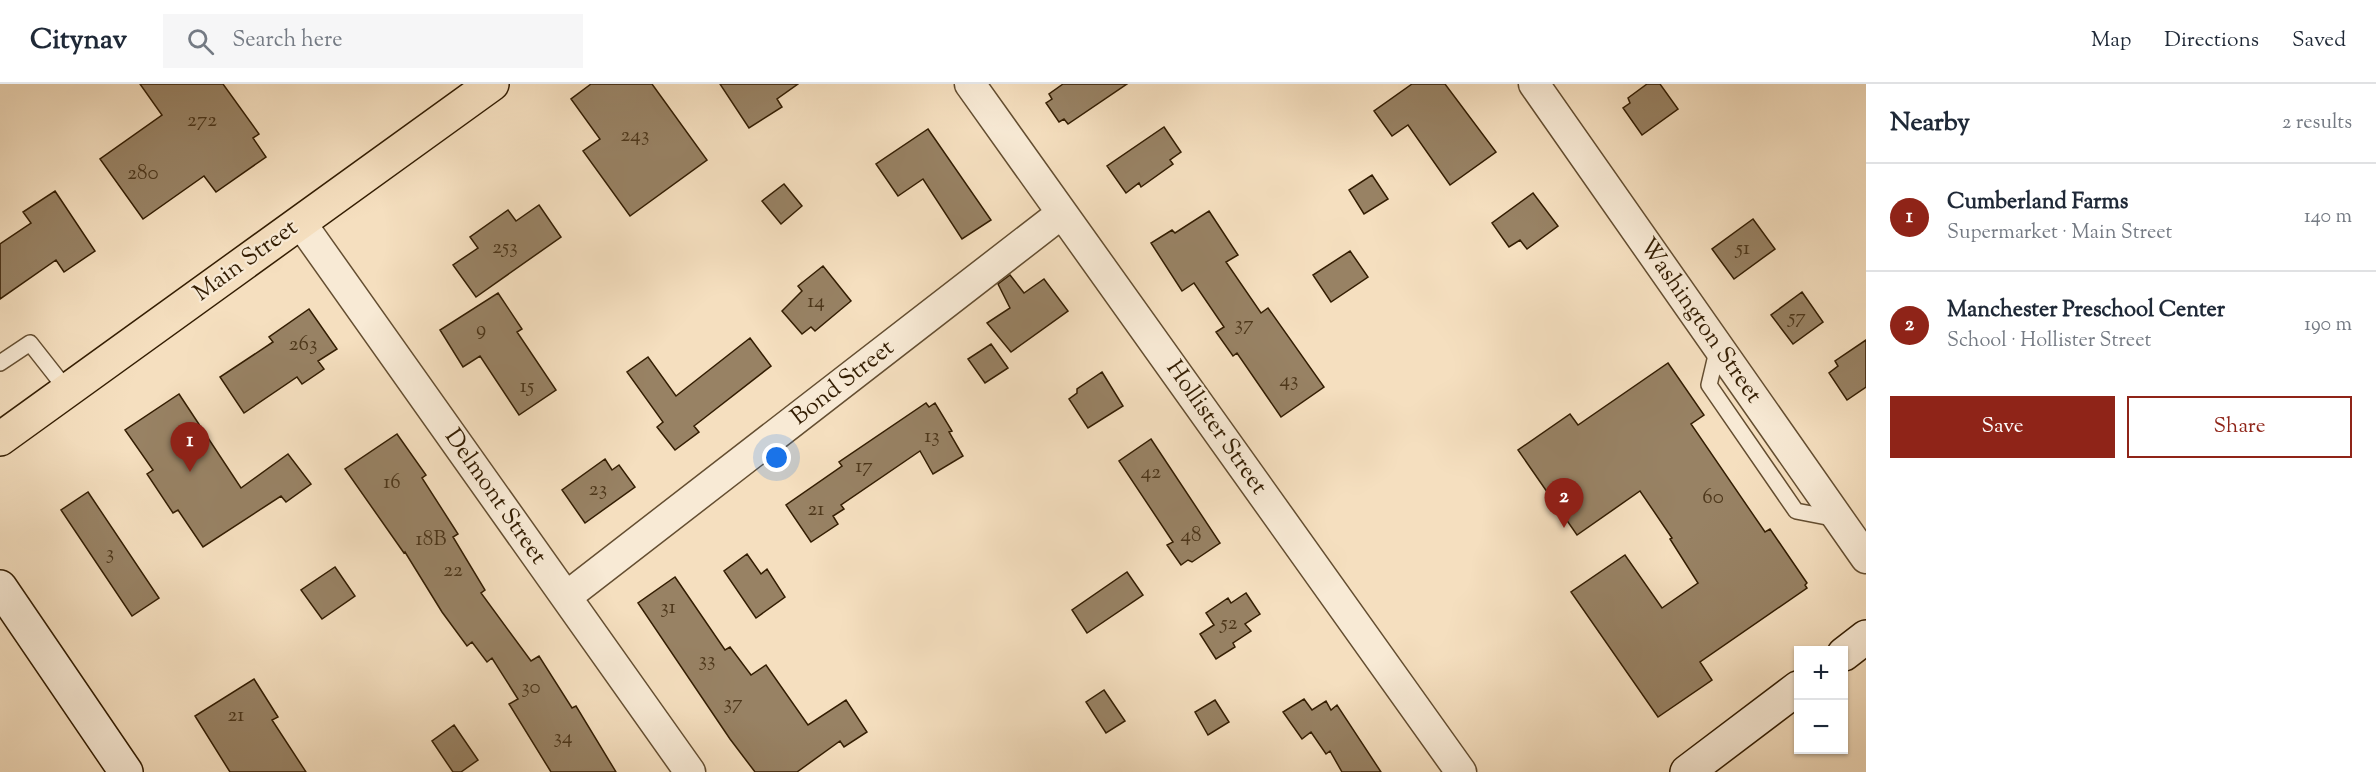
<!DOCTYPE html>
<html lang="en">
<head>
<meta charset="utf-8">
<style>
	:root { --surface:#fff; --page:#f6f6f7; --text:#1f2937; --muted:#747a83; --line:#e0e1e3; --accent:#8f2418 }
	body { margin:0; font-family:"Sorts Mill Goudy",serif; background:var(--page); color:var(--text) }
	.controls { position:absolute; right:18px; bottom:18px; display:grid; overflow:hidden; border-radius:0px; box-shadow:0 2px 4px #0004 }
	.controls button { width:54px; height:54px; display:grid; place-items:center; padding:0; border:0; border-bottom:2px solid var(--line); background:var(--surface); color:var(--text); font:30px sans-serif }
	.you { position:absolute; left:777px; top:374px; width:21px; height:21px; margin:-15px; border:4px solid #fff; border-radius:50%; background:#1a73e8; box-shadow:0 0 0 9px #1a73e833 }
	.badge { display:grid; place-items:center; width:39px; height:39px; border-radius:50%; background:var(--accent); color:#fff; font-size:20px; font-weight:700 }
	.pin { position:absolute; translate:-50% -50px; filter:drop-shadow(0 2px 3px #0008) }
	.pin::after { content:''; position:absolute; top:32px; width:21px; height:18px; background:inherit; clip-path:polygon(0 0,100% 0,50% 100%) }
	.list { margin:0; padding:0; list-style:none }
	h2 { display:flex; justify-content:space-between; align-items:center; height:78px; margin:0; padding:0 24px; font-size:26px }
	h2 small { font-size:20px; font-weight:400; color:var(--muted) }
	.list li { display:grid; grid-template-columns:39px 1fr auto; gap:18px; align-items:center; box-sizing:border-box; height:108px; padding:0 24px; border-top:2px solid var(--line) }
	.list b { display:block; font-size:22px; white-space:nowrap }
	.list p { margin:0; font-size:20px; white-space:nowrap; color:var(--muted) }
	.list em { font-size:20px; font-style:normal; color:var(--muted) }
	.actions { display:flex; gap:12px; padding:18px 24px }
	.actions a { flex:1; padding:14px 0; border:2px solid var(--accent); border-radius:0px; text-align:center; font-size:21px; color:var(--accent) }
	.actions .main { background:var(--accent); color:#fff }
	.icon { flex:none; width:33px; height:33px; fill:none; stroke:currentColor; stroke-width:2; stroke-linecap:round; stroke-linejoin:round }
	.map { position:relative; flex:none; width:1866px; height:688px; overflow:hidden }
	header { display:flex; align-items:center; gap:36px; box-sizing:border-box; height:84px; padding:0 30px; background:var(--surface); border-bottom:2px solid var(--line) }
	header strong { font-size:28px }
	nav { display:flex; gap:33px; margin-inline-start:auto; font-size:21px }
	.search { width:420px; height:54px; background:var(--page); display:flex; align-items:center; gap:15px; box-sizing:border-box; padding:0 21px; border-radius:0px; color:var(--muted); font-size:22px }
	main { display:flex }
	aside { flex:1; background:var(--surface) }
	.map>svg:first-child { display:block }
	.building { fill:#988264; stroke:#331d02; stroke-width:1.5 }
	.lines { fill:none; stroke-linecap:round; stroke-linejoin:round }
	.lane-casing { stroke:#644e31; stroke-width:18 }
	.street-casing { stroke:#644e31; stroke-width:33 }
	.secondary-casing { stroke:#331d02; stroke-width:36 }
	.primary-casing { stroke:#331d02; stroke-width:36 }
	.lane { stroke:#f8ead5; stroke-width:15 }
	.street { stroke:#f8ead5; stroke-width:30 }
	.secondary { stroke:#f8ead5; stroke-width:33 }
	.primary { stroke:#f5dfbf; stroke-width:33 }
	.labels { text-anchor:middle; dominant-baseline:central; stroke-width:4.5; stroke-linejoin:round; paint-order:stroke }
	.number-label { font-size:21px; fill:#4c361a }
	.street-label { font-size:24px; fill:#331d02; stroke:#f8ead5 }
</style>
</head>
<body>
<header>
<strong>Citynav</strong>
<div class="search"><svg class="icon" aria-label="search" viewBox="0 0 24 24"><circle cx="10" cy="10" r="6"/><path d="M15 15l6 6"/></svg>Search here</div>
<nav><a>Map</a><a>Directions</a><a>Saved</a></nav>
</header>
<main>
<div class="map">
<svg width="1866" height="688" viewBox="0 0 1866 688">
	<rect width="100%" height="100%" fill="#f5dfbf"/>
	<filter id="stains"><feTurbulence type="fractalNoise" baseFrequency=".00333" numOctaves="4"/><feColorMatrix values="0 0 0 0 .2 0 0 0 0 .09 0 0 0 0 .02 0 0 0 .5 -.17"/></filter>
	<radialGradient id="worn" r=".72"><stop offset=".6" stop-color="#630" stop-opacity="0"/><stop offset="1" stop-color="#630" stop-opacity=".3"/></radialGradient>
	<!-- building -->
	<path class="building" d="M140,0H223L259,50L253,54L266,73L216,108L204,92L143,135L100,75L162,31Z
		M591,0H652L707,76L630,132L583,67L600,55L571,15Z
		M720,0H798L777,15L782,23L749,44Z
		M1063,0H1127L1068,40L1064,35L1059,38L1046,19L1052,15L1049,10Z
		M1412,0H1445L1496,68L1450,101L1408,41L1392,52L1374,27Z
		M1647,0H1660L1678,25L1642,51L1623,24L1630,19L1628,14Z
		M1164,43L1181,68L1170,76L1173,80L1141,103L1139,99L1126,109L1107,82Z
		M928,45L991,136L962,155L923,95L898,112L876,80Z
		M1372,91L1388,115L1364,130L1349,106Z
		M784,100L802,122L781,140L762,117Z
		M55,107L95,167L64,188L56,176L0,215V160L31,139L23,128Z
		M1533,109L1558,142L1527,165L1520,156L1509,163L1492,139Z
		M539,121L561,153L476,213L453,181L478,164L470,153L508,126L516,137Z
		M1209,127L1238,171L1226,178L1261,229L1268,224L1324,303L1281,333L1237,269L1233,272L1216,248L1224,243L1194,199L1182,207L1151,159L1172,146L1175,149Z
		M1753,135L1775,165L1734,195L1712,165Z
		M1350,167L1368,193L1331,218L1313,191Z
		M823,182L851,217L815,247L811,243L802,250L782,227L802,207L798,202Z
		M1010,191L1024,209L1044,195L1068,227L1011,268L987,239L1010,224L998,200Z
		M1802,208L1823,238L1793,260L1771,231Z
		M498,209L522,245L517,248L556,306L519,331L480,272L463,283L440,246Z
		M309,225L337,265L318,277L324,285L302,300L297,293L244,329L220,293L273,258L269,253Z
		M750,254L771,282L694,342L699,348L675,366L657,343L663,338L627,288L648,273L676,312Z
		M1866,256V303L1847,316L1829,289L1838,282L1835,277Z
		M991,260L1008,284L985,299L968,275Z
		M1668,279L1704,331L1691,340L1765,448L1770,445L1807,499L1805,501L1807,504L1700,578L1712,596L1658,633L1571,508L1625,471L1662,524L1698,499L1670,455L1672,454L1640,407L1577,451L1518,366L1570,330L1578,341Z
		M1102,288L1123,322L1088,344L1069,315L1077,309V305Z
		M179,310L241,404L288,370L311,400L286,418L281,412L203,463L178,426L173,429L147,390L153,386L125,346Z
		M926,319L929,323L935,319L952,347L949,348L963,372L933,390L920,367L841,421L844,425L833,432L838,440L811,458L786,421L842,382L839,378Z
		M397,350L426,391L422,394L458,450L453,453L485,506L481,509L531,577L539,572L572,624L576,622L616,688H551L509,620L518,615L492,574L487,578L472,558L467,562L442,528L405,468L404,469L345,385Z
		M1151,355L1220,459L1192,478L1188,476L1181,481L1167,461L1173,458L1119,377Z
		M605,375L612,386L619,381L635,403L585,439L562,406Z
		M88,408L159,514L132,532L61,426Z
		M747,470L761,490L767,485L785,513L756,534L724,487Z
		M335,483L355,512L322,535L301,506Z
		M1127,488L1143,511L1087,549L1072,526Z
		M675,493L725,566L730,563L751,591L766,581L808,641L846,616L867,648L844,663L840,657L797,688H755L730,655L638,519Z
		M1246,509L1260,530L1245,540L1251,547L1233,559L1235,563L1216,575L1200,550L1214,541L1206,529L1228,514L1231,519Z
		M254,595L278,633L272,636L306,688H230L195,632Z
		M1104,606L1125,637L1106,649L1086,618Z
		M1304,615L1312,626L1326,617L1331,626L1337,621L1381,688H1342L1330,667L1326,670L1311,648L1302,655L1283,628Z
		M1215,616L1229,638L1208,651L1195,628Z
		M454,641L478,676L461,688H453L432,657Z"/>
	<g class="lines">
		<!-- lane casing -->
		<g class="lane-casing">
			<path id="lane" d="M1718,263L1709,301L1796,427L1837,435
				M0,279L30,259L67,306"/>
		</g>
		<!-- street casing -->
		<g class="street-casing">
			<path id="street" d="M970,0L1461,688
				M1534,0L1866,474
				M300,138L690,688
				M566,513L1062,129"/>
		</g>
		<!-- secondary casing -->
		<g class="secondary-casing">
			<path id="secondary" d="M0,503L126,688
				M1844,570L1866,553
				M1687,688L1798,604"/>
		</g>
		<!-- primary casing -->
		<g class="primary-casing">
			<path id="primary" d="M0,355L492,0"/>
		</g>
		<!-- lane -->
		<use href="#lane" class="lane"/>
		<!-- street -->
		<use href="#street" class="street"/>
		<!-- secondary -->
		<use href="#secondary" class="secondary"/>
		<!-- primary -->
		<use href="#primary" class="primary"/>
	</g>
	<g class="labels">
		<!-- number labels -->
		<g class="number-label">
			<text x="202" y="37">272</text>
			<text x="635" y="52">243</text>
			<text x="143" y="90">280</text>
			<text x="505" y="164">253</text>
			<text x="1743" y="165">51</text>
			<text x="816" y="218">14</text>
			<text x="1797" y="234">57</text>
			<text x="1244" y="241">37</text>
			<text x="481" y="246">9</text>
			<text x="303" y="261">263</text>
			<text x="1289" y="297">43</text>
			<text x="527" y="303">15</text>
			<text x="932" y="353">13</text>
			<text x="864" y="383">17</text>
			<text x="1151" y="389">42</text>
			<text x="392" y="399">16</text>
			<text x="598" y="406">23</text>
			<text x="1713" y="414">60</text>
			<text x="816" y="426">21</text>
			<text x="1191" y="452">48</text>
			<text x="431" y="456">18B</text>
			<text x="110" y="470">3</text>
			<text x="453" y="487">22</text>
			<text x="668" y="524">31</text>
			<text x="1229" y="540">52</text>
			<text x="707" y="577">33</text>
			<text x="531" y="604">30</text>
			<text x="733" y="620">37</text>
			<text x="236" y="632">21</text>
			<text x="563" y="654">34</text>
		</g>
		<!-- street labels -->
		<g class="street-label">
			<text transform="translate(246 177) rotate(-36)">Main Street</text>
			<text transform="translate(1700 237) rotate(55)">Washington Street</text>
			<text transform="translate(843 299) rotate(-38)">Bond Street</text>
			<text transform="translate(1216 344) rotate(55)">Hollister Street</text>
			<text transform="translate(495 413) rotate(55)">Delmont Street</text>
		</g>
	</g>
	<rect width="100%" height="100%" filter="url(#stains)"/>
	<rect width="100%" height="100%" fill="url(#worn)"/>
</svg>
<div class="controls">
<button>+</button>
<button>−</button>
</div>
<div class="you"></div>
<div class="pin badge" style="left:190px;top:388px">1</div>
<div class="pin badge" style="left:1564px;top:444px">2</div>
</div>
<aside>
<h2>Nearby<small>2 results</small></h2>
<ul class="list">
<li><span class="badge">1</span><div><b>Cumberland Farms</b><p>Supermarket · Main Street</p></div><em>140 m</em></li>
<li><span class="badge">2</span><div><b>Manchester Preschool Center</b><p>School · Hollister Street</p></div><em>190 m</em></li>
</ul>
<div class="actions"><a class="main">Save</a><a>Share</a></div>
</aside>
</main>
</body>
</html>
